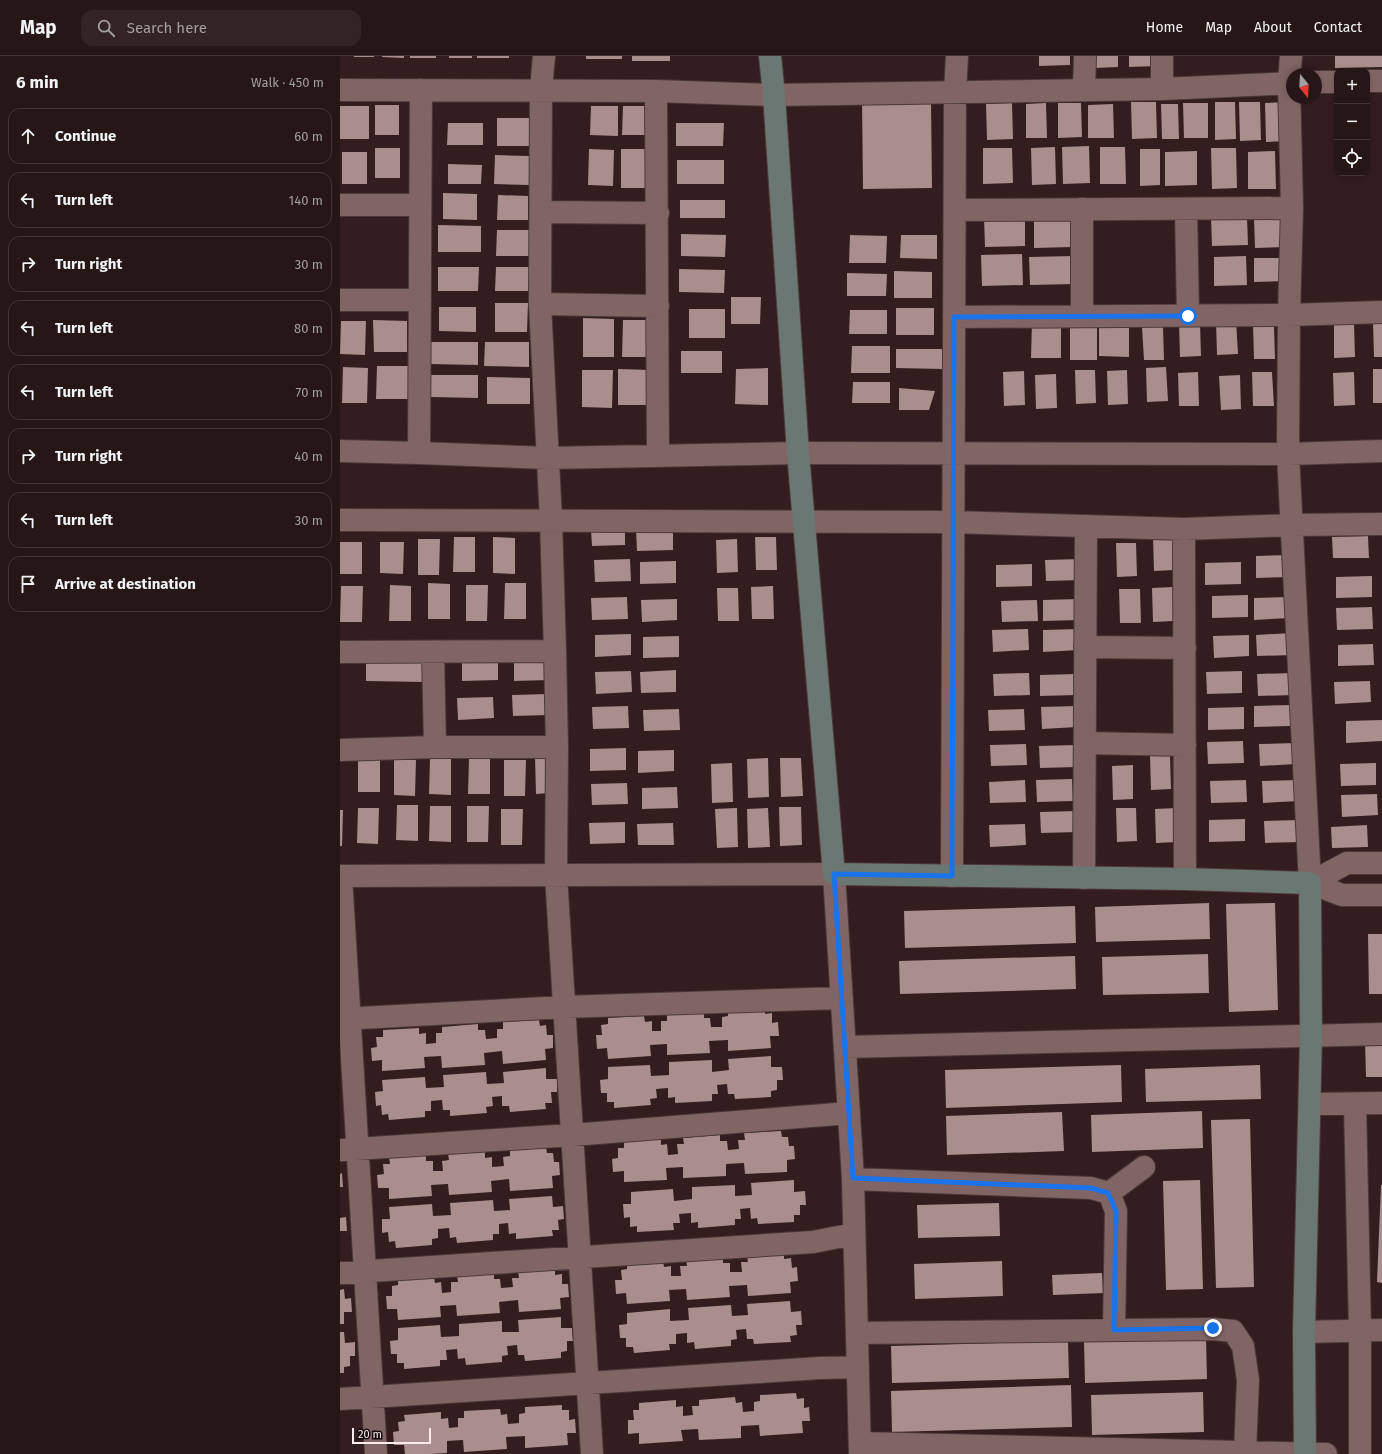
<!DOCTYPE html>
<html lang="en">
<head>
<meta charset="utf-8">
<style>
	:root { --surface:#271616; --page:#332323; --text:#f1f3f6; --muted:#a49fa1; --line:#433535 }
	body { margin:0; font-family:"Fira Sans",sans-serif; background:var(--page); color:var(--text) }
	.controls { position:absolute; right:12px; top:12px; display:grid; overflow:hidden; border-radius:8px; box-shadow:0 2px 6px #0003 }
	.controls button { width:36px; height:36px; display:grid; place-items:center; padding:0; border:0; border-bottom:1px solid var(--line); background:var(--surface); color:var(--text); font:20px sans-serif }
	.compass { position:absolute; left:946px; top:12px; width:36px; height:36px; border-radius:50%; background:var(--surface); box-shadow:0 2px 6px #0003; rotate:162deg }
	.scale { position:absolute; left:12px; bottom:10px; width:79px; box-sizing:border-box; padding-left:4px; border:2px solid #fceceb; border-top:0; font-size:11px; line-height:14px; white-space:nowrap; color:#fceceb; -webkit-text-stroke:3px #150b0b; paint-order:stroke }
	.stop { position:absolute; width:12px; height:12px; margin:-9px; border:3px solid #1a73e8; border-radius:50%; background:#fff }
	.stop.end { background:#1a73e8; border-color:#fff; box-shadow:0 1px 4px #0008 }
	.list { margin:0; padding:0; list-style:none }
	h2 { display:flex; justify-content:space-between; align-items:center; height:52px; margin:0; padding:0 16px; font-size:17px }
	h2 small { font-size:13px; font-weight:400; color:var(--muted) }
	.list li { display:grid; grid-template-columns:26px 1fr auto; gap:12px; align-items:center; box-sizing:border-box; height:56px; margin:0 8px 8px; padding:0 8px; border:1px solid var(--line); border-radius:12px }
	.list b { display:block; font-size:15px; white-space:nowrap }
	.list em { font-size:13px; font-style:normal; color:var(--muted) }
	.icon { flex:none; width:22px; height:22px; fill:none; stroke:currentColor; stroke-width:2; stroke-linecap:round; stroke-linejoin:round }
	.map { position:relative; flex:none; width:1042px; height:1398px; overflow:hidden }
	header { display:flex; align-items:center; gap:24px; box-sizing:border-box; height:56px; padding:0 20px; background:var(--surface); border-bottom:1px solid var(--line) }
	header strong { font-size:19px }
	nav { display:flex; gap:22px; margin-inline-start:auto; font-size:14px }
	.search { width:280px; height:36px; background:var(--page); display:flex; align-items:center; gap:10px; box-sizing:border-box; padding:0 14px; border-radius:12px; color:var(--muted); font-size:15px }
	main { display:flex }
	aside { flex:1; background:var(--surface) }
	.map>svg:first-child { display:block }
	.building { fill:#aa8d8d }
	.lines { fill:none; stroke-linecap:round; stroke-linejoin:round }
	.street-casing { stroke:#4c393a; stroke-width:24 }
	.secondary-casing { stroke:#4c393a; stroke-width:24 }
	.street { stroke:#816565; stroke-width:22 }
	.secondary { stroke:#6b7773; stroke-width:22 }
	.route { stroke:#1a73e8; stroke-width:5 }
</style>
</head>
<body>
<header>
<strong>Map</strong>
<div class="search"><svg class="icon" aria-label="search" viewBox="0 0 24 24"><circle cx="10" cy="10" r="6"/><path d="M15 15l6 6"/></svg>Search here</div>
<nav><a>Home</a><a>Map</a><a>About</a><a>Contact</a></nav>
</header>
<main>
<aside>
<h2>6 min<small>Walk · 450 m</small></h2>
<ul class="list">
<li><svg class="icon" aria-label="ahead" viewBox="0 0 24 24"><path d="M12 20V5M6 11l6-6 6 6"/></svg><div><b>Continue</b></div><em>60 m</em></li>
<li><svg class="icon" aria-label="left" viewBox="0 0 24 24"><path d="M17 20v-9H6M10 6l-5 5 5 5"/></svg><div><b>Turn left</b></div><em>140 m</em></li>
<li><svg class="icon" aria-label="right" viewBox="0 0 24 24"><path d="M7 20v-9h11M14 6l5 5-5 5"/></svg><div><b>Turn right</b></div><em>30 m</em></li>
<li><svg class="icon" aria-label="left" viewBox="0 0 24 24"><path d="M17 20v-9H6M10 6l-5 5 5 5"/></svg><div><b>Turn left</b></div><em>80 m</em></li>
<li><svg class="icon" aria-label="left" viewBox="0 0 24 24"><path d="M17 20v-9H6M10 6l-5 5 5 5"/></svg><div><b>Turn left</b></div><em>70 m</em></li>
<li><svg class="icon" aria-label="right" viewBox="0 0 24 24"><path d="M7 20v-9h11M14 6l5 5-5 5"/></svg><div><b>Turn right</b></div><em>40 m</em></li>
<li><svg class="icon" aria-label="left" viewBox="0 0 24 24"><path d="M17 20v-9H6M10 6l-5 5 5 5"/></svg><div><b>Turn left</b></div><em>30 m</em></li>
<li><svg class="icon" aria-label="arrive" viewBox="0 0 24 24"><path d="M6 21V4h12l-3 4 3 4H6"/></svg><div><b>Arrive at destination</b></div></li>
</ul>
</aside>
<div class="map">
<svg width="1042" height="1398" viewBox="0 0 1042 1398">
	<rect width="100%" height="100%" fill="#341d1e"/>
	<!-- building -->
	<path class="building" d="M14,0H34V1H14Z
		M42,0H64V2L42,1Z
		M70,0H96V2H70Z
		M109,0H132V2H109Z
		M137,0H169V2H137Z
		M246,0H282V3H246Z
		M292,0H330V5H292Z
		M699,0H730V9L699,10Z
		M754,0H778V11L754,12Z
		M789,0H817V10L789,11Z
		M995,0H1042V11L995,12Z
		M522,45H591L592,132L523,133Z
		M791,46H816L817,82L792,83Z
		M875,46H895L896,83L875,84Z
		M899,46H920L921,84L900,85Z
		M948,46V85L926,86L925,47Z
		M672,47L673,83L647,84L646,48Z
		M706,47L707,82H686V48Z
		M718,47H741L742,81L718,82Z
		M843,47H868V82H844Z
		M773,48L774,82H748V49Z
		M821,48H838L839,83H822Z
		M35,49H59V79H35Z
		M0,50H29V83H0Z
		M251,50H278V80L250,79Z
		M283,50H312V79H282Z
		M157,62H190L189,90H157Z
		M108,67H143V89H107Z
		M336,67H384L383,90H336Z
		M749,90L750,127L723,128L722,91Z
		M715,91L716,128L692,129L691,92Z
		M760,91H785L786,128H760Z
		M35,92H60V122H35Z
		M643,92H672L673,127L643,128Z
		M871,92H896L897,132L872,133Z
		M249,93L274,94L273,130L248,129Z
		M281,93H311V132H281Z
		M800,93H820V129L800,130Z
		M857,95V129L825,130V96Z
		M935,95L936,133H908V96Z
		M2,96H27V128H2Z
		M155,99L189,100V129L154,128Z
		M337,104H384V128H337Z
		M108,108L142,109L141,128H108Z
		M103,137L137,138V164L103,163Z
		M158,139L188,140V164H157Z
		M340,144H385V162H340Z
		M644,161H685V190L645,191Z
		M871,161H907L908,189L872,190Z
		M914,163H946V191L915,192Z
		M732,164V191L694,192V165Z
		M98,169L141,170V196H98Z
		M157,174H190V200H156Z
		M341,178L386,179L385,201L341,200Z
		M510,179L547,180L546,207H509Z
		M561,179H597V203L560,202Z
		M682,198L683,229L642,230L641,199Z
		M734,200L735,228L690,229L689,201Z
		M906,200L907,229L874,230V201Z
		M914,202H945V225L914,226Z
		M98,211H139L138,235H98Z
		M156,211H189V235H155Z
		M339,213L385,214L384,237L339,236Z
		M554,215L592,216V242H554Z
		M507,217L547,218L546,240H507Z
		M391,241H421L420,268H391Z
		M155,247H188L187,276H155Z
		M99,251H136V276L99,275Z
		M556,252H594V279H556Z
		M349,253H385V282H349Z
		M510,254H547V278H509Z
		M243,262L274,263V301H243Z
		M33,264L67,265V296H34Z
		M283,264H310V301H282Z
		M896,264L898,298L877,299L876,265Z
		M1,265H26L25,299L0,298Z
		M692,265H721V302H691Z
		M839,267H860L861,300L840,301Z
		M994,267H1014L1015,301L994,302Z
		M1033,267H1042V301H1034Z
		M759,268H789V301L759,300Z
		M913,269H934L935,303H914Z
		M823,270L824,304H804L802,271Z
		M730,271L757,272V304H730Z
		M90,286H138V309L89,308Z
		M145,286H189V311L144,310Z
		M512,290H550V317H511Z
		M556,293H602V313L556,312Z
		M341,295H382V317H341Z
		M37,310H69V343H36Z
		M3,311L28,312L27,347H2Z
		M826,311L828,345L807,346L806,312Z
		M428,312V349L395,348L396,313Z
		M278,313L310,314L309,349H278Z
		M1033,313H1042V347H1033Z
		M242,314H273L272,352L242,351Z
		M735,314H755L756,347L736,348Z
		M787,314L788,348L768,349L767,315Z
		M684,315L685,349L664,350L663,316Z
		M858,316L859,350H839L838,317Z
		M912,316H932L934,350H913Z
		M1014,316L1015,349L994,350L993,317Z
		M716,318L717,352L696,353L695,319Z
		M91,319H138V342L91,341Z
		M900,319L901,353L881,354L879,320Z
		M147,321L190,322V348H147Z
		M513,326H550V347H512Z
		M559,332L595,335L589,354H559Z
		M285,472V489L252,490L251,473Z
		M333,473V494L297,495L296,474Z
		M834,480V514L814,515L813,481Z
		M1028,480L1029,502H993L992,481Z
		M114,481H135V516H113Z
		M153,481L175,482V518L153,517Z
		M415,481H436L437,514H416Z
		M78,483H100L99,519H78Z
		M397,483L398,516L377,517L376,484Z
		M0,486H22V518H0Z
		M40,486H64L63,518L40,517Z
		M776,487H796L797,520L777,521Z
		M952,499V521L916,522V500Z
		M290,503L291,525L255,526L254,504Z
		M741,503L742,524L706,525L705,504Z
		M336,505V527L300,528V506Z
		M901,506V528L865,529V507Z
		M692,508V530L656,531V509Z
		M1032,520V541L996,542V521Z
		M88,527L110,528V563H88Z
		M165,527H186V563H164Z
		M50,529L71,530V565H49Z
		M126,529H148L147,565H126Z
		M1,530H23L22,566H0Z
		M433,530L434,563H412L411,531Z
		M833,531L834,565L813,566L812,532Z
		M377,532H398L399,565H378Z
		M779,533H800L801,567H780Z
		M908,539V561L872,562V540Z
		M287,541L288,563L252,564L251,542Z
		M949,541L950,562L914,564V542Z
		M337,543V564L302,566L301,544Z
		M738,543L739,564L703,565V544Z
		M697,544L698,565L662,566L661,545Z
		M1032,551L1033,573L997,574L996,552Z
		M688,573L689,594L653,596L652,574Z
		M739,573V594L703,596V574Z
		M952,577L953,599L917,600L916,579Z
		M291,578V599L255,601V579Z
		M909,579V600L874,602L873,580Z
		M339,580V601L303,602V581Z
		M1033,588L1034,609L998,610V589Z
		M26,601H85L84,626L26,625Z
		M158,602V624L122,625V603Z
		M210,602V624L174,625V603Z
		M336,614V636L301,637L300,616Z
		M291,615L292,636L256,638L255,616Z
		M902,615V637L867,638L866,616Z
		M689,617L690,639L654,640L653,618Z
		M953,617L954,639L918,640L917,618Z
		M736,618V639L700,640V619Z
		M1030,625L1031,646L995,648L994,626Z
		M208,638L209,659L173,660L172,639Z
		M153,641L154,662L118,664L117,642Z
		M950,649V670L914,671V650Z
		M288,650L289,672L253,673L252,651Z
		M737,650V671L702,673L701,651Z
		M904,651V673L868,674V652Z
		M339,653L340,674L304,675L303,654Z
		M684,653L685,674L649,675L648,654Z
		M1042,664V685L1006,687V665Z
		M903,685L904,707L868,708L867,686Z
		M955,687L956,708L920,710L919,688Z
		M686,688L687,709L651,710L650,689Z
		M735,689L736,711L700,712L699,690Z
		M286,692V714L250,715V693Z
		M334,694V715L298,717V695Z
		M830,699L831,733L811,734L810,700Z
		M18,700H40V736H18Z
		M195,701H208L209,737L196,738Z
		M428,702L429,741L408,742L407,703Z
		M440,702H461L463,740L441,741Z
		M90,703H111V739L89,738Z
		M129,703H150V738H128Z
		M54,704H76L75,740L54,739Z
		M164,704H186L185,740H164Z
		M392,707L393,746L372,747L371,708Z
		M1036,707V729L1001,730L1000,708Z
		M793,709V743L773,744L772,710Z
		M732,723L733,745L697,746L696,724Z
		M685,724L686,746L650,747L649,726Z
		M906,724L907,746L871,747L870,725Z
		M958,724L959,745L923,747L922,725Z
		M287,727L288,748L252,749L251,728Z
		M337,731L338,752L302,753V732Z
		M1037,738L1038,759L1002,761L1001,739Z
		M57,749H78V785L56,784Z
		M90,750H111V786L89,785Z
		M127,750H149L148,786H127Z
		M439,751H461L462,789L440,790Z
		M18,752H39L38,788L17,787Z
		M397,752L398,791L377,792L375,753Z
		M428,752L430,791L408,792L407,753Z
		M776,752H796L797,785L777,786Z
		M836,752L837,786L816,787L815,753Z
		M161,753H183L182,789H161Z
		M0,754H3L2,790H0Z
		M736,755L737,776L701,777L700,756Z
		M905,763V785L869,786V764Z
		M960,764L961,786L925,787L924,765Z
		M285,766V787L250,788L249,767Z
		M333,767L334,789H298L297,768Z
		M685,768L686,789L650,791L649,769Z
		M1027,769L1028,791L992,792L991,771Z
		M869,847L870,883L756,886L755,851Z
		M935,847L938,954L889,956L886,848Z
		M735,850L736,887L565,892L564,855Z
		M1028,878H1042V938H1029Z
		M868,898L869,937L763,939L762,901Z
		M735,900L736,933L560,938L559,905Z
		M425,952V958L432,957V967L438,966L439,980H430L431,992L388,995V984L369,985L370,997L327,999V988L310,989L311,1000L268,1003L267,992L257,993L256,979H262L261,969L268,968V962L304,960L305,966L312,965V975H321V965H327V958L364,956V962H370L371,971H382V961L388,960V954Z
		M199,964L200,970L206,969L207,979H213V992L205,993L206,1004L163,1008L162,995L144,997L145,1009L102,1012L101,1000L84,1001L85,1012L42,1015V1004L32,1005L31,992L37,991L36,981H43V974L79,972V978L86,977V988L96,987V977H102V971L138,968V974H145L146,983L157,982V973H163V966Z
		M1025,985H1042V1021H1026Z
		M431,1000V1011H442L443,1024H437V1034L431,1035V1041L395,1043L394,1038H388L387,1028L377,1029L378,1038H372V1045L335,1047V1041L328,1042V1032L316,1033L317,1042L310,1043L311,1049L274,1052V1046H267V1037H261L260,1024L268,1023V1011L310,1009L311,1020L329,1019V1006L372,1004V1016L389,1014L388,1003Z
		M781,1009L782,1046L606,1052L605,1014Z
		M920,1009L921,1043L806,1046L805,1013Z
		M206,1012V1023H217V1036H211L212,1047H205L206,1053L170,1056L169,1050H162V1040L152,1041L153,1050L146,1051L147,1057L110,1060V1054H103L102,1044L91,1045V1055H85V1061L49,1064L48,1058L42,1059L41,1049L36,1050L35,1036L43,1035L42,1024L85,1021L86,1032L104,1031L103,1019L146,1016L147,1028L164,1027L163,1016Z
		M862,1055L863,1092L752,1096L751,1059Z
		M722,1056L724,1095L607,1099L606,1060Z
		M910,1063L914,1231L876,1232L871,1064Z
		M441,1075L442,1081H448L449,1090H454L455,1103L447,1104V1116L405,1118L404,1107L386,1108V1120L343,1122V1111L326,1112L327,1124L284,1126V1115L273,1116L272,1103L278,1102V1092H284V1085L321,1083V1089L327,1088L328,1099L338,1098L337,1088H344L343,1082L380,1079V1085H387L388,1094L399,1093L398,1084H405L404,1077Z
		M206,1092L207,1097H213L214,1106H219L220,1119L212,1120L213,1132L170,1135L169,1123L151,1125L152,1136L109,1139L108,1128L91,1129L92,1140L49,1143V1132H38L37,1119L44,1118L43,1108H50L49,1102L86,1099V1105H93V1115H103L102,1105L109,1104L108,1098L145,1095V1102L152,1101V1111L164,1110L163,1101L170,1100V1094Z
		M2,1117L3,1131H0V1118Z
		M454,1124V1136L465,1135L466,1149H460V1159H454V1166L418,1168L417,1162L411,1163L410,1152L400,1153L401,1163H395V1169L358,1172V1166L351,1167V1157L339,1158L340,1167H333L334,1174L297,1176V1170L290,1171V1161L284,1162L283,1148H291V1136L333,1133L334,1145L352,1143V1131L395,1129V1140L412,1139L411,1127Z
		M860,1124L863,1233L826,1234L823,1125Z
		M1041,1129H1042V1227L1037,1226Z
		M212,1140L213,1151L223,1150L224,1163L218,1164L219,1174H212L213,1180L176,1183V1177L169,1178L168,1167L159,1168V1178H153V1184L117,1187L116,1181L110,1182L109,1172L98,1173V1182L92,1183V1189L56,1192L55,1185L49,1186L48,1176L42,1177V1163H50L49,1151L92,1148L93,1160L111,1159L110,1147L153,1144L154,1155L170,1154L169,1143Z
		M659,1147L660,1180L578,1182L577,1149Z
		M6,1161L7,1175H0V1162Z
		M444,1197V1203L451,1202L452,1212L457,1211L458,1225L450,1226L451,1237L408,1240L407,1229L389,1230L390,1241L347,1244L346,1233L329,1234L330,1245L287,1248L286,1237L276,1238L275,1224H282L281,1214L287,1213V1207L323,1205L324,1211L331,1210V1220H341L340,1210H347L346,1204L383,1201V1207H390V1216H402L401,1206H408L407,1200Z
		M662,1205L663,1240L575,1243L574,1208Z
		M215,1213V1219L222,1218V1228H228L229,1241L220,1242L221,1253L179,1256L178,1244L159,1246L160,1257L117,1260L116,1249L100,1250L101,1261L58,1264L57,1253H47L46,1240H52V1230L58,1229V1223L94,1221L95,1227L101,1226L102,1237L111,1236V1226H118L117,1220L154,1217V1223H160L161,1232L173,1231L172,1222H179L178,1215Z
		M762,1217L763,1237L713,1239L712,1219Z
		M4,1233L5,1243L11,1242L12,1256H4V1268H0V1234Z
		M450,1245L451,1256L461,1255L462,1269H456L457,1279L450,1280L451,1286L414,1288L413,1283H407L406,1273L396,1274L397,1283L391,1284V1290L355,1293L354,1286L347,1287V1277L336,1278V1288H329L330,1294L294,1297L293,1291H286V1282H280L279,1269L287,1268V1257L330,1253V1265L349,1264L348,1252L391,1249L392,1260L408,1259L407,1248Z
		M221,1261V1272H232L233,1285H227V1295L221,1296V1302L185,1305L184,1299H178L177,1289L167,1290L168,1299L162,1300V1306L126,1309L125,1302L118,1303L117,1293L106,1294L107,1304H100V1310L64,1313V1307H57V1298H51L50,1285L58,1284V1272L100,1269L101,1281L119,1280V1268L162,1265V1276H179L178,1264Z
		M0,1276H4L5,1287L15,1286V1300H10V1310L4,1311V1317H0Z
		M866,1281L867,1323L745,1327L744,1285Z
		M728,1285L729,1322L552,1327L551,1290Z
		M731,1329L732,1371L552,1376L551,1335Z
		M863,1336L864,1376L752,1379L751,1339Z
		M456,1337L457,1343L464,1342V1352L469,1351L470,1365H462L463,1377L420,1380L419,1369L401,1370V1382L359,1384L358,1373L341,1374L343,1385L299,1388V1377L288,1378V1364H294L293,1354H299V1347L336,1344V1351L343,1350V1360L353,1359L352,1350H359V1344L395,1341L396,1347L402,1346L403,1356L414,1355V1346L420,1345V1339Z
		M222,1349V1354H229V1364L235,1363L236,1377H227L228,1389L185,1392V1380L166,1381L167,1393L124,1396L123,1384L107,1385V1397L91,1398H65L64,1389H54L53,1376L59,1375L58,1366L65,1365L64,1359L101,1356V1363L108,1362L109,1372L118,1371V1362H124V1355L160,1353L161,1359L167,1358L168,1368L179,1367V1358L185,1357V1351Z"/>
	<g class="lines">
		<!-- street casing -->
		<g class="street-casing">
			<path id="street" d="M204,0L201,34L200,248L211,464L215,595L217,691L216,819L252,1398
				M951,0L949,27L952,152L949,259L948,398L970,827
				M1027,25H1042
				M976,26H997
				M744,33L745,0
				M822,33V0
				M0,34L316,35L434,39L822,33L952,27
				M316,35L318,400
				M0,149H80
				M742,153V260
				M846,153L848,259
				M615,154L952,152
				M201,156L318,157
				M0,244H80
				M200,248L318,250
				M614,261L949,259L1042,256
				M0,395L79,397L208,402L458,397L948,398L1042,395
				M79,397L81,34
				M0,464L613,466L844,473L952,469L1042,468
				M844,473L845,823
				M745,591L845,592
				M0,596L215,595
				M93,596L95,691
				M745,687L845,689
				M0,694L95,691H217
				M0,820L494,818L513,1123L520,1398
				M1,820L36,1398
				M612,820L615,37L617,0
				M744,822L746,470
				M970,827L1007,807H1042
				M970,827L1002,839H1042
				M0,963L224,951L502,942
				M505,991L1042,978
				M970,1048L1042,1047
				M1015,1048L1020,1274V1398
				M0,1094L232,1079L509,1057
				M513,1123L751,1132L769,1137L776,1155L774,1274
				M769,1137L804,1111
				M0,1217L473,1186L514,1178
				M964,1276L1042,1274
				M517,1277L873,1273L893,1275L903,1290L908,1324L905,1396
				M0,1343L480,1312L518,1311
				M520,1387L986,1398"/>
		</g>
		<!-- secondary casing -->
		<g class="secondary-casing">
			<path id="secondary" d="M430,0L434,39L458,397L494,818L845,823L970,827L971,979L964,1276L965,1398"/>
		</g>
		<!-- street -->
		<use href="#street" class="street"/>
		<!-- secondary -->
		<use href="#secondary" class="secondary"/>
	</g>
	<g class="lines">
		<!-- route -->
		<path class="route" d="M848,260L614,261L612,820L494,818L513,1122L751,1132L768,1137L776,1155L774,1274L873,1272"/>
	</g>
</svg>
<div class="controls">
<button>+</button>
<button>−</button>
<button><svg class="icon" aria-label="locate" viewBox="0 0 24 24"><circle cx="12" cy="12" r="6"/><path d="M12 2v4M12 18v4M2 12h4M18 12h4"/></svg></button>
</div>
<svg class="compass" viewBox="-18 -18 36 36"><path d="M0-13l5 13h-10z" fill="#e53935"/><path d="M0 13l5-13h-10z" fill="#a49fa1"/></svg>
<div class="scale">20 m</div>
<div class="stop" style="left:848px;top:260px"></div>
<div class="stop end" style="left:873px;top:1272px"></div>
</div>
</main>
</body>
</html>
